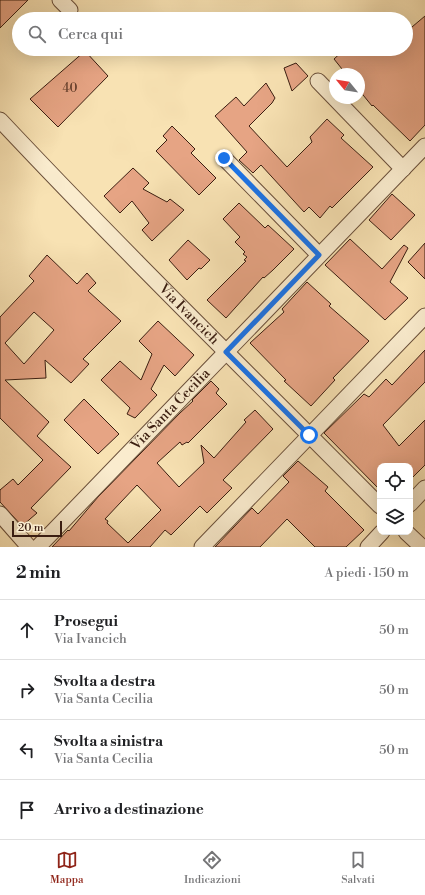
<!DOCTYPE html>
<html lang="it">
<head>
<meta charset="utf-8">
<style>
	:root { --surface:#fff; --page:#f2f2f2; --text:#202124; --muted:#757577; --line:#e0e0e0; --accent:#8f2418 }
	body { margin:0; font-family:"Libre Bodoni",serif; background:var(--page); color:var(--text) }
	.controls { position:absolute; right:12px; bottom:12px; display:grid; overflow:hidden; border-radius:8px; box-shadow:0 4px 16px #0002 }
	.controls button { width:36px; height:36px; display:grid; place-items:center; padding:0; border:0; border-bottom:1px solid var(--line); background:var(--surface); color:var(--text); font:20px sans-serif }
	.compass { position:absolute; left:329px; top:68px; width:36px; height:36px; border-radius:50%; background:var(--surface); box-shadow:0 4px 16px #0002; rotate:300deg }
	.scale { position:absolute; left:12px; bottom:10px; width:50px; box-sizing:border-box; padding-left:4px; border:2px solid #3b1e11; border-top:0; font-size:11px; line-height:14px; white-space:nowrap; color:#3b1e11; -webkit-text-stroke:3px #faecce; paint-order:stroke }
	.stop { position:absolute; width:12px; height:12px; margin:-9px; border:3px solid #1a73e8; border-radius:50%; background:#fff }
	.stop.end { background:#1a73e8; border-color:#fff; box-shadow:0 1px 4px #0008 }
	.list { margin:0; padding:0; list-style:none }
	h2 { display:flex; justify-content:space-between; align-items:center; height:52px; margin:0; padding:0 16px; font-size:17px }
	h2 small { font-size:13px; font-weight:400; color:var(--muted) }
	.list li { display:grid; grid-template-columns:26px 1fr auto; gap:12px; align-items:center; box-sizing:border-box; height:60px; padding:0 16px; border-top:1px solid var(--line) }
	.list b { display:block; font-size:15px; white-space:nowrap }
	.list p { margin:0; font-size:13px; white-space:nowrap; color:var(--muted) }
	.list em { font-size:13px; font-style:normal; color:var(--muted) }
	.icon { flex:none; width:22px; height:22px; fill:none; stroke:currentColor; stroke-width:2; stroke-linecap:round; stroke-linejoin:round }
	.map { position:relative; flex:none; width:425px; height:547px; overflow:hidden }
	.search { position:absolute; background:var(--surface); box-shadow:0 4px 16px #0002; left:12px; right:12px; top:12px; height:44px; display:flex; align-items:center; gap:10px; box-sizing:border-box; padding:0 14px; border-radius:22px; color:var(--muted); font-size:15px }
	.sheet { height:292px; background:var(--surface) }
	nav { display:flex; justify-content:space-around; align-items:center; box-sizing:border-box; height:56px; border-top:1px solid var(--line); background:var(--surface); font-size:11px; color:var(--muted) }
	nav a { display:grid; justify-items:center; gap:2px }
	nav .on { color:var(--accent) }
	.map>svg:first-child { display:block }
	.building { fill:#e6a484; stroke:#3b1e11; fill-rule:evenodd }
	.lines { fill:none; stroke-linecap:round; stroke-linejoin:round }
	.street-casing { stroke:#6a4f3a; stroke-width:17 }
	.street { stroke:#faecce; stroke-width:15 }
	.route { stroke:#1a73e8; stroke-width:5 }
	.labels { text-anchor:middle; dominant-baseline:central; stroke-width:3; stroke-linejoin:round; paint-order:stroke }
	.number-label { font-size:12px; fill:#66402e }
	.street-label { font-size:14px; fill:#3b1e11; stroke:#faecce }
</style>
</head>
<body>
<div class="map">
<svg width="425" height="547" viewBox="0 0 425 547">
	<rect width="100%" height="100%" fill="#f8e2b3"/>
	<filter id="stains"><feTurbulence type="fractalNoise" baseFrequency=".005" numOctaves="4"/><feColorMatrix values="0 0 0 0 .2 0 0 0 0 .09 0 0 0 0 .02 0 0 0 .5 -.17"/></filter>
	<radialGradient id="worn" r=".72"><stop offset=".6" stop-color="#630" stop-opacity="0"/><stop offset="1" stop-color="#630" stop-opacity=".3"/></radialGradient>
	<!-- building -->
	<path class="building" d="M0,0H28L0,28Z
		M425,16V125L410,141L373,105L372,106L359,90V74H346L334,59L345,49H406V32Z
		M85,51L108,76L58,127L30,99Z
		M296,63L308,76L292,91L284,68Z
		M266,83L275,98L272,103L249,126L287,167L312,142L310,137L327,119L344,135L341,138L373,167L332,208L330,206L320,218L309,207L304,212L261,165L253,173L239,160L247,152L215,116L236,97L244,106Z
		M172,126L195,149L191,153L216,178L199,195L156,151L167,140L163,136Z
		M133,168L149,183L143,189L167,202L170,199L184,210L152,241L142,230L149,223L132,201L120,213L104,196Z
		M392,194L415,215L391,240L369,220Z
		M239,203L265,228L268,225L294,249L273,270L264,278L263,277L226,318L207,300L246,261L244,260L247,257L243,254L245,252L235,242L240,237L223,219Z
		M350,239L382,269L404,245L408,248L390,282L408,298L385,320L325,265Z
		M188,240L210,260L201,269L199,268L187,280L169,260Z
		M425,243V279L408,262Z
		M47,255L77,284L87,273L96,283L88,291L121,321L83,359L89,364L71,383L45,360L46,378L5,380L49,422L37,436L71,467L31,508L37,513L22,526L0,502V490L13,479L18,485L43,460L0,418V317L34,281L29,276ZM34,312L54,330L24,364L5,343Z
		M307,282L331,304L329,306L369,341L333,378L335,380L311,406L284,381L286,380L250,343L284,312L282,309Z
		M158,321L194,355L175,376L164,365L151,389L157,395L135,418L127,414L130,408L101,380L120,361L141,380L152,354L139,341Z
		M425,350V382L383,425L399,446L425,420V465L410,480V466H380V490L324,433L364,394L369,397L386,379L392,385Z
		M211,381L219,389L216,393L227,404L188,443L187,442L182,445L180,442L157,463L179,487L204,463L201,445L214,458L246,422L244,420L255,410L273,429L223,480L232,488L207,513L200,506L171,535L165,530L150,547H52L68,530L69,531L98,497L180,413L193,401L192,400ZM137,485L161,510L128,543L107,523L108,521L105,519Z
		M84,399L119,434L98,454L64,420Z
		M298,461L328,487L325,491L364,530L346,547H315L287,519L260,547H215L252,508L258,514L289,482L283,476Z"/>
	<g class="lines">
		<!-- street casing -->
		<g class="street-casing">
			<g id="street">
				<path d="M60,0L70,10"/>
				<path d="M318,81L403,169"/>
				<path id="s1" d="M0,120C124,252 253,378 380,506"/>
				<path d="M224,158L319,255"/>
				<path d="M410,504L425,488"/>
				<path d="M0,514L29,547"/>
				<path d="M406,532L422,547"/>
				<path id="s2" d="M38,547L425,146"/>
				<path d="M202,547L425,316"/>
				<path d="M368,547L382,532"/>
			</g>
		</g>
		<!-- street -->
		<use href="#street" class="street"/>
	</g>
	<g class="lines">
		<!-- route -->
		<path class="route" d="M224,158L319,255L226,352L309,435"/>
	</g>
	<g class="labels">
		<!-- number labels -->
		<g class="number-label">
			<text x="70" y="88">40</text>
		</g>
		<!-- street labels -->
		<g class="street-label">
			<text stroke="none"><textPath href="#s1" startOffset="271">Via Ivancich</textPath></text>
			<text stroke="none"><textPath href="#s2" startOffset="191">Via Santa Cecilia</textPath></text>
		</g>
	</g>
	<rect width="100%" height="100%" filter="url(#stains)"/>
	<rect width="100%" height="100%" fill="url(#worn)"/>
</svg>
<div class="controls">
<button><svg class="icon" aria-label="locate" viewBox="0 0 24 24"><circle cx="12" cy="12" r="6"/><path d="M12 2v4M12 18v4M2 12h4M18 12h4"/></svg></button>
<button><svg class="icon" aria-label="layers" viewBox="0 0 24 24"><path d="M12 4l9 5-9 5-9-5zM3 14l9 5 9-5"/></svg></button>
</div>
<svg class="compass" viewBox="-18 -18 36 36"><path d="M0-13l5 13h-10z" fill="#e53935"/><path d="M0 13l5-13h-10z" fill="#757577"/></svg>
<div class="scale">20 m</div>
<div class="stop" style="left:309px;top:435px"></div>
<div class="stop end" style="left:224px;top:158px"></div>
<div class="search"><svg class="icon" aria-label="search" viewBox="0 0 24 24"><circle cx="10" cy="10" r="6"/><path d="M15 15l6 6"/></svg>Cerca qui</div>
</div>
<section class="sheet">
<h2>2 min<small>A piedi · 150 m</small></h2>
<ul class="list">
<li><svg class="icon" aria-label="ahead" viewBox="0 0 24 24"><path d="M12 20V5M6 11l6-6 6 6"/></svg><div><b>Prosegui</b><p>Via Ivancich</p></div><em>50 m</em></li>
<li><svg class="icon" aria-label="right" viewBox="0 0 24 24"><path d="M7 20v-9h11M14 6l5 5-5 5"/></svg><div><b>Svolta a destra</b><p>Via Santa Cecilia</p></div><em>50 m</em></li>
<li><svg class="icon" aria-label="left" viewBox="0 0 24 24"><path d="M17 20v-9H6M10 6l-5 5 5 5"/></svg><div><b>Svolta a sinistra</b><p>Via Santa Cecilia</p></div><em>50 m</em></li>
<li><svg class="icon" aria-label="arrive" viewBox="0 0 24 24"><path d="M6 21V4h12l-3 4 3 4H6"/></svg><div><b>Arrivo a destinazione</b></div></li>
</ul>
</section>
<nav>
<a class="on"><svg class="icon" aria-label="map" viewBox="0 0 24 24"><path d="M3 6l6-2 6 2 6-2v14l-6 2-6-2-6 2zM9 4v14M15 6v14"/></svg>Mappa</a>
<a><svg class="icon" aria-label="directions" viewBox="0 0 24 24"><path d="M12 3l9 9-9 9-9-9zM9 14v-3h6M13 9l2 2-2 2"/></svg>Indicazioni</a>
<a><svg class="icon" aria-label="saved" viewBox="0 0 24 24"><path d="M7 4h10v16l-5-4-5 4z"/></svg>Salvati</a>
</nav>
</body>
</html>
